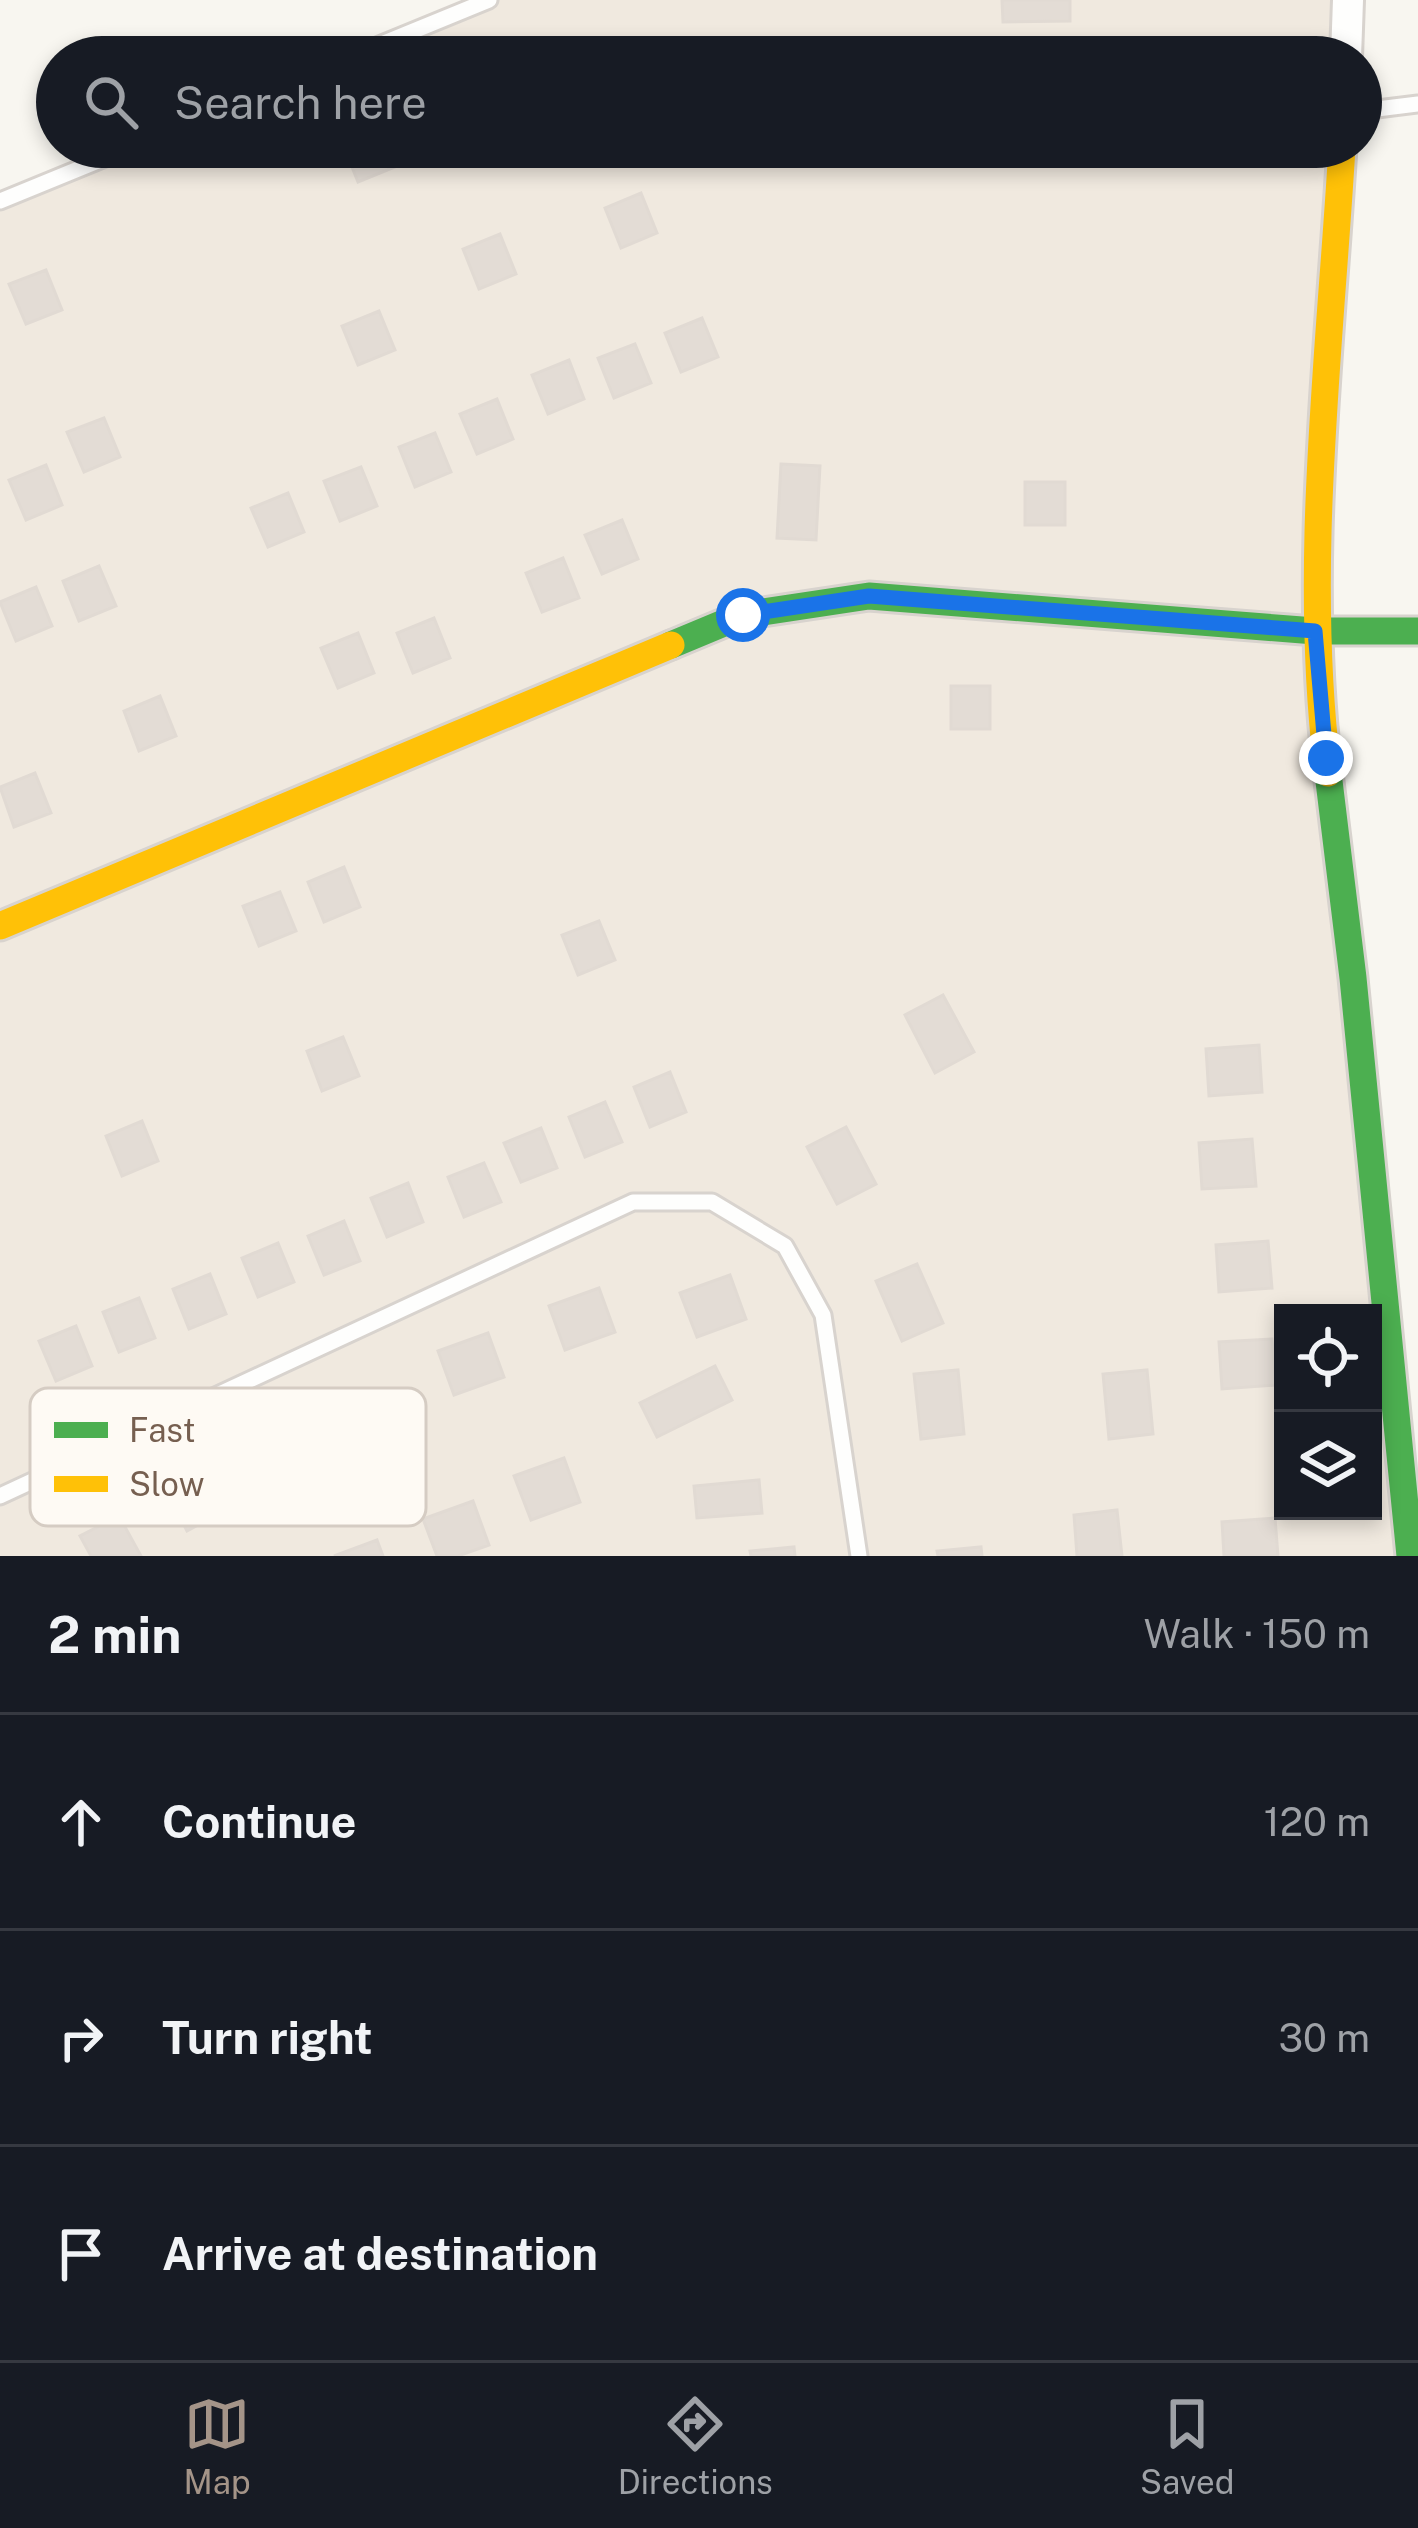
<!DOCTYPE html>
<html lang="en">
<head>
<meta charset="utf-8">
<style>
	:root { --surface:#171b24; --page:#242831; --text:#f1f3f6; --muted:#9ea1a6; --line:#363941; --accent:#a49488 }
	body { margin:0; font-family:"Public Sans",sans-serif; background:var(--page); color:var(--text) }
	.controls { position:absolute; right:36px; bottom:36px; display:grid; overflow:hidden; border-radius:0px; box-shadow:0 6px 18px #0003 }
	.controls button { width:108px; height:108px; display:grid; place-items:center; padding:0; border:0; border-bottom:3px solid var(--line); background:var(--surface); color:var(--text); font:60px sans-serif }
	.stop { position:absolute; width:36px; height:36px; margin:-27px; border:9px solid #1a73e8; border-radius:50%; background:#fff }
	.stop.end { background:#1a73e8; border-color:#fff; box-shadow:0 3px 12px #0008 }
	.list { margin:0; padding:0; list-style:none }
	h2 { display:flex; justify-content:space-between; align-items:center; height:156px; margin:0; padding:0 48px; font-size:51px }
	h2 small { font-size:39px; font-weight:400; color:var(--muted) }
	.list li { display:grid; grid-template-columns:78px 1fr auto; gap:36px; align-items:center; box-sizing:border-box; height:216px; padding:0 48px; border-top:3px solid var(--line) }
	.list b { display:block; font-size:45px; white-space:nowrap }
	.list em { font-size:39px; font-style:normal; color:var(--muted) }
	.icon { flex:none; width:66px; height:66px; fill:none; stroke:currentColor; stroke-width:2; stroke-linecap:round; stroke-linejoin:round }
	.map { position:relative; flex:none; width:1418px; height:1556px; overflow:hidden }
	.search { position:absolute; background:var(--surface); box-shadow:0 6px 18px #0003; left:36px; right:36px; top:36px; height:132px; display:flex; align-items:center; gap:30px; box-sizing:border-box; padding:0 42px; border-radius:66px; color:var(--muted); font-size:45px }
	.sheet { height:804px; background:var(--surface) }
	nav { display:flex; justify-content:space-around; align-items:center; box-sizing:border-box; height:168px; border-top:3px solid var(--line); background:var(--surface); font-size:33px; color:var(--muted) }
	nav a { display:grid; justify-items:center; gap:6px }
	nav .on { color:var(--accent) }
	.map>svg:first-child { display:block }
	.residential { fill:#f0e9df; fill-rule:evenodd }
	.building { fill:#e3dcd5; stroke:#e1dad3; stroke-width:3 }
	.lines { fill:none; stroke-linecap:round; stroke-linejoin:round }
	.lane-casing { stroke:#d8d3ce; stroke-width:21 }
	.street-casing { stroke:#d8d3ce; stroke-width:36 }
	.fast-casing { stroke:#d8d3ce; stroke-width:33 }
	.slow-casing { stroke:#d8d3ce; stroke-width:33 }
	.lane { stroke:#fefefd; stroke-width:15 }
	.street { stroke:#fefefd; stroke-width:30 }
	.fast { stroke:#4caf50; stroke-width:27 }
	.slow { stroke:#ffc107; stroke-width:27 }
	.route { stroke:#1a73e8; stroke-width:15 }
	.key { fill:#fefaf4; stroke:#d5ccc3; stroke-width:3 }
	.key-label { font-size:33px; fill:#765f50 }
</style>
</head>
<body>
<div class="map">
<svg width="1418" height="1556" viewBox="0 0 1418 1556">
	<rect width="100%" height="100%" fill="#f8f6f0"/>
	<!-- residential -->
	<path class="residential" d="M489,0H1348L1346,57H350Z
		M132,147H1342L1318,559L1411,1556H0V201ZM1283,1313H1373V1511H1283Z"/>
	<!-- building -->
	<path class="building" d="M1002,0H1070V21L1003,22Z
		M344,147H387L395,167L358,182Z
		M641,193L657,233L621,248L605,208Z
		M500,234L516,274L479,289L463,249Z
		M46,270L62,310L26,324L9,284Z
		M379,311L395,350L358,365L342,326Z
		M702,318L718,357L681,372L665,333Z
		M635,344L651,383L614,398L598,358Z
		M569,360L584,399L548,414L532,375Z
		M497,399L513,439L477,454L460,414Z
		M104,418L120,457L84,472L67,432Z
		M435,433L451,472L415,487L399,447Z
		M781,464L820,466L816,540L777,538Z
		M46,465L62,505L26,520L9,480Z
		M361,467L377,506L340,521L324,481Z
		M1025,482H1065V525H1025Z
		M288,493L304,532L268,547L251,508Z
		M622,520L638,559L602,574L585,535Z
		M563,558L579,598L542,612L526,573Z
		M99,566L116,606L79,621L63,581Z
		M36,587L52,626L16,641L0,602Z
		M434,618L450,658L413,673L397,633Z
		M358,633L374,673L338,688L321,648Z
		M951,686H990V729H951Z
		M160,696L176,736L139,751L124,711Z
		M35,773L51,813L14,827L0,787Z
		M344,867L360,907L324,922L308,882Z
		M280,892L296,931L259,946L243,906Z
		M599,921L615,960L578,975L562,935Z
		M943,995L974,1052L935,1073L905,1015Z
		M343,1037L359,1076L322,1091L307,1051Z
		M1259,1045L1262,1092L1209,1096L1206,1049Z
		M670,1072L686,1112L650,1127L634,1087Z
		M605,1102L622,1142L585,1157L569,1117Z
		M142,1121L158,1161L122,1176L106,1136Z
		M846,1127L876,1184L837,1204L807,1147Z
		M541,1128L557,1168L521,1182L504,1143Z
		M1252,1139L1256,1186L1202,1189L1199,1143Z
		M484,1163L501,1202L464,1217L448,1177Z
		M408,1183L423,1222L387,1237L371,1198Z
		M344,1221L360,1261L324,1275L308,1236Z
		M1268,1241L1272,1288L1219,1292L1216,1245Z
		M278,1243L294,1282L258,1297L242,1258Z
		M917,1264L943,1323L902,1341L876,1281Z
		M210,1274L226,1314L189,1329L173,1289Z
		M730,1275L746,1319L697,1337L680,1293Z
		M599,1288L615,1332L565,1350L549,1306Z
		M139,1298L155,1338L119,1352L103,1312Z
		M76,1326L92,1366L56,1381L39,1341Z
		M488,1333L504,1377L454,1395L438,1351Z
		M1272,1339L1276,1385L1222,1389L1219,1342Z
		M715,1366L732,1400L657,1437L640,1403Z
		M958,1370L964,1434L921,1439L914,1374Z
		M1147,1370L1153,1434L1109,1439L1103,1374Z
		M196,1453L226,1510L187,1531L157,1473Z
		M564,1458L580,1502L531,1520L514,1476Z
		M759,1480L762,1513L697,1518L694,1486Z
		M473,1501L489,1545L458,1556H437L423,1519Z
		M1117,1510L1122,1556H1077L1074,1515Z
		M119,1516L141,1556H91L80,1536Z
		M1275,1518L1278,1556H1224L1222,1522Z
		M377,1540L383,1556H334Z
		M794,1547L795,1556H751L750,1551Z
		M981,1547L982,1556H938L937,1551Z"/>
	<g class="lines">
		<!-- lane casing -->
		<g class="lane-casing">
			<path id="lane" d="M350,57L489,0
				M1361,111L1418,104
				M0,201L132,147
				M0,1496L633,1202H712L785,1246L823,1315L859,1556"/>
		</g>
		<!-- street casing -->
		<g class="street-casing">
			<path id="street" d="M1346,57L1348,0"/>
		</g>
		<!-- fast casing -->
		<g class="fast-casing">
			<path id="fast" d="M671,645L743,615L869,596L1315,631H1418
				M1328,773L1353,978L1410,1556"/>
		</g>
		<!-- slow casing -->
		<g class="slow-casing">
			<path id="slow" d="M1328,773C1302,569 1330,352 1342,147
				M0,926L671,645"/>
		</g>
		<!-- lane -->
		<use href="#lane" class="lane"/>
		<!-- street -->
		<use href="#street" class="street"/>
		<!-- fast -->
		<use href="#fast" class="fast"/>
		<!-- slow -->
		<use href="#slow" class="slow"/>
	</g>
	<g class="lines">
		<!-- route -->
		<path class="route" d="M743,615L869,596L1315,631L1326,758"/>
	</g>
	<!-- legend -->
	<rect x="30" y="1388" width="396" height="138" rx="18" class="key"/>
	<rect x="54" y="1422" width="54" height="16" fill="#4caf50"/>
	<rect x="54" y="1476" width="54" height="16" fill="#ffc107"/>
	<g class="key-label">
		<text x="129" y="1442">Fast</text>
		<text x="129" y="1496">Slow</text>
	</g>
</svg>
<div class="controls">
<button><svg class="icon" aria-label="locate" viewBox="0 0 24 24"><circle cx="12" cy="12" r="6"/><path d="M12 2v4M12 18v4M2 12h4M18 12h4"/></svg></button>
<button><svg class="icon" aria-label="layers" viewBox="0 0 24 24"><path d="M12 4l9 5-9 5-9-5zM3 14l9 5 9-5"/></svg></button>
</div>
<div class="stop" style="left:743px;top:615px"></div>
<div class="stop end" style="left:1326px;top:758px"></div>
<div class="search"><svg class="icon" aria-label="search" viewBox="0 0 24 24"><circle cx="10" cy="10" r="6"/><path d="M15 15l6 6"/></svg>Search here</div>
</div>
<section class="sheet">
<h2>2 min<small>Walk · 150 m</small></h2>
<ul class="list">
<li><svg class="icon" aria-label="ahead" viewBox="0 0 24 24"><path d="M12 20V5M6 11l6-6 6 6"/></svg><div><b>Continue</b></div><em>120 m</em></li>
<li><svg class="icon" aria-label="right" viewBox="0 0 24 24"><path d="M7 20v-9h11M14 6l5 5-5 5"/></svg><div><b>Turn right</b></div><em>30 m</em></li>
<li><svg class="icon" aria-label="arrive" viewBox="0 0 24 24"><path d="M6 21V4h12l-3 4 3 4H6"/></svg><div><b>Arrive at destination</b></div></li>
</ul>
</section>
<nav>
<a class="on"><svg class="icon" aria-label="map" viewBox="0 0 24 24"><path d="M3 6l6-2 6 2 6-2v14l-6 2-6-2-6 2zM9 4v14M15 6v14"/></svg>Map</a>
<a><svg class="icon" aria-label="directions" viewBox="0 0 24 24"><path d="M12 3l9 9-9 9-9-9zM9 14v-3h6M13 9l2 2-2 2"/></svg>Directions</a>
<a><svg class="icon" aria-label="saved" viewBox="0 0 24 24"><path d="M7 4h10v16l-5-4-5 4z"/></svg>Saved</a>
</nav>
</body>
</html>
